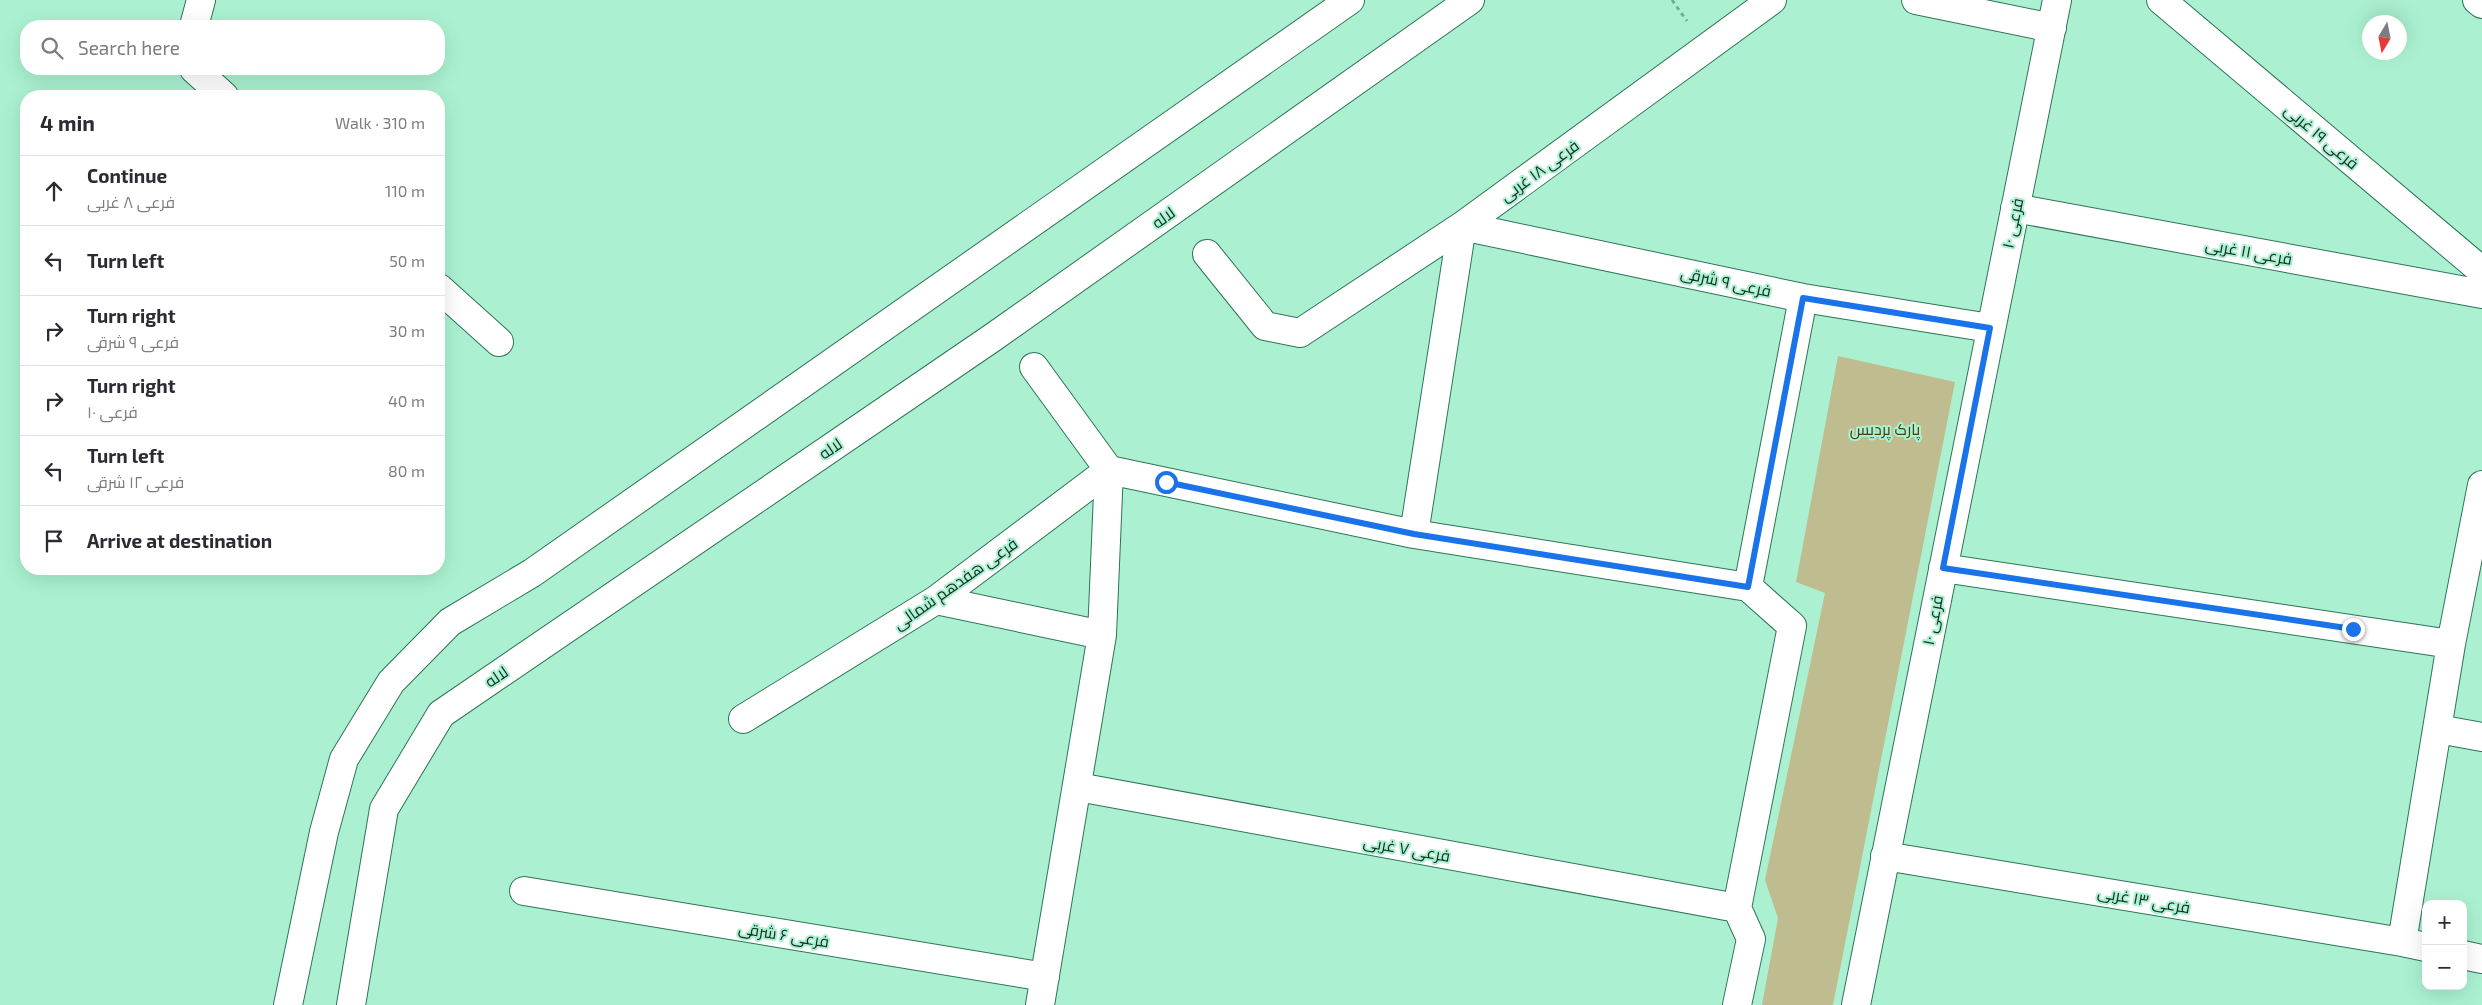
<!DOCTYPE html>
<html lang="en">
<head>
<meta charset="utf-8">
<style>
	:root { --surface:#fff; --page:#f2f2f3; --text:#2b2b33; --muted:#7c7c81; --line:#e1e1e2 }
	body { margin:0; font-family:"Exo 2",Cairo,sans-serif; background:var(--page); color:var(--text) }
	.controls { position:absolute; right:15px; bottom:15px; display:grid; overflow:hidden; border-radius:10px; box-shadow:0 5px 20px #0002 }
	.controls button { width:45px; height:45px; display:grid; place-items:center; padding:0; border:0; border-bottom:1px solid var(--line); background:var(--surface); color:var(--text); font:25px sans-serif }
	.compass { position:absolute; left:2362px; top:15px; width:45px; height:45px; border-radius:50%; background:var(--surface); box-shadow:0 5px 20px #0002; rotate:190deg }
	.stop { position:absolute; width:15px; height:15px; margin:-11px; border:4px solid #1a73e8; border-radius:50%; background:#fff }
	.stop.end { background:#1a73e8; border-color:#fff; box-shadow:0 1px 5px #0008 }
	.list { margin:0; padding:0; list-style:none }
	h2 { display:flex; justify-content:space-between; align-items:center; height:65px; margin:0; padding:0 20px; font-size:21px }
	h2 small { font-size:16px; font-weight:400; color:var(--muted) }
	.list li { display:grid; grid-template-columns:32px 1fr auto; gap:15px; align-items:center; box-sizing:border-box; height:70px; padding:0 20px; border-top:1px solid var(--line) }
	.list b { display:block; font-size:19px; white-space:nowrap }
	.list p { margin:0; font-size:16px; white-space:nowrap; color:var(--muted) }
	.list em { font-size:16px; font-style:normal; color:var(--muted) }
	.icon { flex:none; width:28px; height:28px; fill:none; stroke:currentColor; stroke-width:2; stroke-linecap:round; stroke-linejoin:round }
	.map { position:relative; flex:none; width:2482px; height:1005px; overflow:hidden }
	.search { position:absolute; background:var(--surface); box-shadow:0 5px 20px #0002; left:20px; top:20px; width:425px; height:55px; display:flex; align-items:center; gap:12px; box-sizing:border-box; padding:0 18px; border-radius:20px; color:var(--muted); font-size:19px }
	.panel { position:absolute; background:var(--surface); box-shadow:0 5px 20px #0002; left:20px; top:90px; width:425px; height:485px; border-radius:20px }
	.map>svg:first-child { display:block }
	.green { fill:#bfbc8f }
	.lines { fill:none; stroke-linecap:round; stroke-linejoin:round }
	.street-casing { stroke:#2e7459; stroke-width:30 }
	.secondary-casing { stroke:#2e7459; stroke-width:30 }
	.path { stroke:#76ae95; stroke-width:3; stroke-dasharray:4 4; stroke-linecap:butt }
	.street { stroke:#fff; stroke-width:28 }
	.secondary { stroke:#fff; stroke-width:28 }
	.route { stroke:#1a73e8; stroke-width:6 }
	.labels { text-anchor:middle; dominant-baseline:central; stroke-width:4; stroke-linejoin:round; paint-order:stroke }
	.street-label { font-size:16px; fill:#102d21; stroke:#abf1d1 }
	.park-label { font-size:16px; fill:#44400e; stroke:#abf1d1 }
</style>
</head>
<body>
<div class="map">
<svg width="2482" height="1005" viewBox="0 0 2482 1005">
	<rect width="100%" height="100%" fill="#abf1d1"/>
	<!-- green -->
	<path class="green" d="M1838,356L1955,382L1833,1005H1762L1778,918L1765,880L1825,593L1796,582Z"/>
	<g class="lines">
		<!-- street casing -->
		<g class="street-casing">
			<path id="street" d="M1916,0L2052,28
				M2161,0L2482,271
				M194,26L201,0
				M194,69L224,96
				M2015,208L2482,294
				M1207,254L1265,326L1300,333L1462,226L1772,0
				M439,288L499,342
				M1034,367L1109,470L1102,635L1040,1005
				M1109,470L1414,534L1748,587
				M1414,534L1462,226L1803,298L1990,328
				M1943,568L2451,644
				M936,600L1102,635
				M743,719L936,600L1109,470
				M2438,729L2482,737
				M1078,787L1737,908
				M1885,856L2402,942
				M524,891L1045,977
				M2426,947L2402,942L2451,644L2482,485
				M2463,955L2482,959
				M1737,1005L1751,939L1737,908L1792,626L1748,587L1803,298
				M1856,1005L2057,0"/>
		</g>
		<!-- secondary casing -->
		<g class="secondary-casing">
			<path id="secondary" d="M2477,0L2482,4
				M288,1005L324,832L344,759L391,682L450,622L532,573L1350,0
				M351,1005L384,809L441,714L992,338L1470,0"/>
		</g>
		<!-- path -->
		<path class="path" d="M1672,0L1687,21"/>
		<!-- street -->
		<use href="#street" class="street"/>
		<!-- secondary -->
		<use href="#secondary" class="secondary"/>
	</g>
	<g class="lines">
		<!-- route -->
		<path class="route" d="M1166,482L1414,534L1748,587L1803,298L1990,328L1943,568L2353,629"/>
	</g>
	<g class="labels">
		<!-- street labels -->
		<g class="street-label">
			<text transform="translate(2322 136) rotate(40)">فرعی ۱۹ غربی</text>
			<text transform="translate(1539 170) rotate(-36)">فرعی ۱۸ غربی</text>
			<text transform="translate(1163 217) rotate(-35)">لاله</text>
			<text transform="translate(2012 223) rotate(-78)">فرعی ۱۰</text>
			<text transform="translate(2249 251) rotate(10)">فرعی ۱۱ غربی</text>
			<text transform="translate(1726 281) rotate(12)">فرعی ۹ شرقی</text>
			<text transform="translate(830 448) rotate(-34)">لاله</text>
			<text transform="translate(955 583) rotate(-35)">فرعی هفدهم شمالی</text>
			<text transform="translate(1932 620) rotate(-79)">فرعی ۱۰</text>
			<text transform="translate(496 676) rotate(-34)">لاله</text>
			<text transform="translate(1407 848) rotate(10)">فرعی ۷ غربی</text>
			<text transform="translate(2144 899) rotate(10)">فرعی ۱۳ غربی</text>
			<text transform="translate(784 934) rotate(9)">فرعی ۶ شرقی</text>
		</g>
		<!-- park labels -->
		<g class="park-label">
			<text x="1885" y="428">پارک پردیس</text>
		</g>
	</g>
</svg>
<div class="controls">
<button>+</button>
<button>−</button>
</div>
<svg class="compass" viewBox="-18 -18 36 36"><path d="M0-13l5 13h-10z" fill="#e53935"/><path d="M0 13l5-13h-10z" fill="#7c7c81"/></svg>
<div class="stop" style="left:1166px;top:482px"></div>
<div class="stop end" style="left:2353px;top:629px"></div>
<div class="search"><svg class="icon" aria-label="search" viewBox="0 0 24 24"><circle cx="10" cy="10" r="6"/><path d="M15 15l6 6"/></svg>Search here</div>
<section class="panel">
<h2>4 min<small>Walk · 310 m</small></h2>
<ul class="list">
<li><svg class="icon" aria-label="ahead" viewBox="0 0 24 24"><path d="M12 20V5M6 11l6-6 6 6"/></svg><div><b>Continue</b><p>فرعی ۸ غربی</p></div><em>110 m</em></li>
<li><svg class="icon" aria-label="left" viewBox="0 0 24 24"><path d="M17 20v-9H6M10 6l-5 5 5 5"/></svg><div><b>Turn left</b></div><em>50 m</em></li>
<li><svg class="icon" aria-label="right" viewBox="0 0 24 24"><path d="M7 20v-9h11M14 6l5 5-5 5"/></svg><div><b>Turn right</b><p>فرعی ۹ شرقی</p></div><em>30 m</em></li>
<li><svg class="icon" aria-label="right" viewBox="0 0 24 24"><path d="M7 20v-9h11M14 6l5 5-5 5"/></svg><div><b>Turn right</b><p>فرعی ۱۰</p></div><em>40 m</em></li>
<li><svg class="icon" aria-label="left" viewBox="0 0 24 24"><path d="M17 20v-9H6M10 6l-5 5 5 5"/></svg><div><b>Turn left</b><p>فرعی ۱۲ شرقی</p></div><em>80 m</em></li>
<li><svg class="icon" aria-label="arrive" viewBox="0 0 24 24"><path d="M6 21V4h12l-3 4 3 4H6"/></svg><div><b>Arrive at destination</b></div></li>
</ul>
</section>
</div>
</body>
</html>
